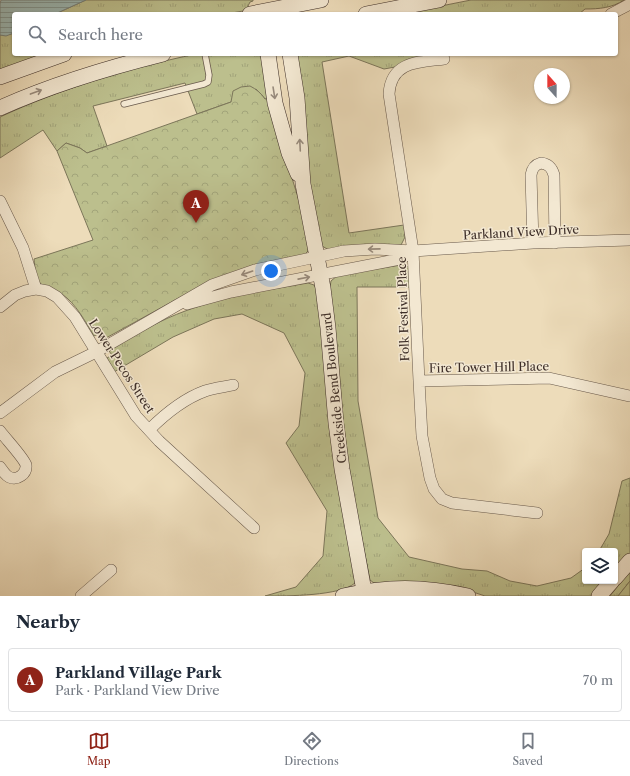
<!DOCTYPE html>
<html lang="en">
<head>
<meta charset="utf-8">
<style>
	:root { --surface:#fff; --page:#f6f6f7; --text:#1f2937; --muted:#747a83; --line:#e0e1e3; --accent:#8f2418 }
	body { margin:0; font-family:"Libre Caslon Text",serif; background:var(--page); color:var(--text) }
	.controls { position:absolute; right:12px; bottom:12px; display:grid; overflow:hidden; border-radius:4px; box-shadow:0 1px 3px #0004 }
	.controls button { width:36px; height:36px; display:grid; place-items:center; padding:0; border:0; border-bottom:1px solid var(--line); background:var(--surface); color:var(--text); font:20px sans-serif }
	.compass { position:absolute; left:534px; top:68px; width:36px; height:36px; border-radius:50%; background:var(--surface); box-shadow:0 1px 3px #0004; rotate:339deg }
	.you { position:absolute; left:271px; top:271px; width:14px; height:14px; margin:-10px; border:3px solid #fff; border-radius:50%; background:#1a73e8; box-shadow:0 0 0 6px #1a73e833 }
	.badge { display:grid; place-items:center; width:26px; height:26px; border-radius:50%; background:var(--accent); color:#fff; font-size:13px; font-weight:700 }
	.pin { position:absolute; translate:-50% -33px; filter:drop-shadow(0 1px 2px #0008) }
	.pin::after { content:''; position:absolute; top:21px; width:14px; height:12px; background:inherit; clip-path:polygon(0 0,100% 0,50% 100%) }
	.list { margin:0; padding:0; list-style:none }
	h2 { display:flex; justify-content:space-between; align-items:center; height:52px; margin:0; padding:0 16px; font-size:17px }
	h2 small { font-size:13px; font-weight:400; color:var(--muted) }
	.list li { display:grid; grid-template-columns:26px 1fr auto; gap:12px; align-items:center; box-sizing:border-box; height:64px; margin:0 8px 8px; padding:0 8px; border:1px solid var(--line); border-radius:4px }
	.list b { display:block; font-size:15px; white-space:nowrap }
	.list p { margin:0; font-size:13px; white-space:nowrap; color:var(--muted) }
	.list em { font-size:13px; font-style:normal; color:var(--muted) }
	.icon { flex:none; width:22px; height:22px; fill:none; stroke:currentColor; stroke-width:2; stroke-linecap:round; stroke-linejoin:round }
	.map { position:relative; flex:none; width:630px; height:596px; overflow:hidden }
	.search { position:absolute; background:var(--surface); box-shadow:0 1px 3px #0004; left:12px; right:12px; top:12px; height:44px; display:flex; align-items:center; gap:10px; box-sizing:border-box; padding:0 14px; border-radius:4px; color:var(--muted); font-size:15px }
	.sheet { height:124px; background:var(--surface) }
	nav { display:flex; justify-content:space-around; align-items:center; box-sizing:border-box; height:56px; border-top:1px solid var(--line); background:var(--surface); font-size:11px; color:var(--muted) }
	nav a { display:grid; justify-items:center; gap:2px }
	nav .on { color:var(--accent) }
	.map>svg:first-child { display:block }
	.grass { fill:url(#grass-tufts); stroke:#7c765a }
	.forest { fill:url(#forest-firs); stroke:#7c765a }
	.park { fill:url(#park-crowns); stroke:#7c765a }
	.water { fill:url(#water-rules); stroke:#75827e }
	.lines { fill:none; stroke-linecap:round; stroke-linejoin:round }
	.lane-casing { stroke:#695a4c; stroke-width:7 }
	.street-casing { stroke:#695a4c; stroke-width:12 }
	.secondary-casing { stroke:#3d2e28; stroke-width:16 }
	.lane { stroke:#f3e8d2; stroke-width:5.5 }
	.street { stroke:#f3e8d2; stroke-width:11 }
	.secondary { stroke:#f3e8d2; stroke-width:15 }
	.oneway { stroke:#988b7d }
	.labels { text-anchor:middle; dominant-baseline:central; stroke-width:3; stroke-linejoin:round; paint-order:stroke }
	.street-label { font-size:12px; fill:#3d2e28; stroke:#f3e8d2 }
</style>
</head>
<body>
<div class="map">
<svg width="630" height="596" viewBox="0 0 630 596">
	<defs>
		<pattern id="grass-tufts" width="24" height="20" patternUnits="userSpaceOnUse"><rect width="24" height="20" fill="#bcbf8d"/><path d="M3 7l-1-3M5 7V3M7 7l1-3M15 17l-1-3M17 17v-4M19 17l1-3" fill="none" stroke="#a2a47a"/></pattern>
		<pattern id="forest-firs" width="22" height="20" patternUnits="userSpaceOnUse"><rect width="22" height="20" fill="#bcbf8d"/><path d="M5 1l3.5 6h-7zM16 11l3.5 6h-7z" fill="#a2a47a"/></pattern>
		<pattern id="park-crowns" width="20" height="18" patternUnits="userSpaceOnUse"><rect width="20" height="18" fill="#bcbf8d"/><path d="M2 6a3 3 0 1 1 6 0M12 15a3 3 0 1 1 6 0" fill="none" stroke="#a2a47a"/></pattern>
		<pattern id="water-rules" width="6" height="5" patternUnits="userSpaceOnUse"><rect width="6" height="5" fill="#9bbab8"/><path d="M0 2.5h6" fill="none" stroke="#809896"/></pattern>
	</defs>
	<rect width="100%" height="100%" fill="#eddcba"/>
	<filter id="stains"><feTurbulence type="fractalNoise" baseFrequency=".005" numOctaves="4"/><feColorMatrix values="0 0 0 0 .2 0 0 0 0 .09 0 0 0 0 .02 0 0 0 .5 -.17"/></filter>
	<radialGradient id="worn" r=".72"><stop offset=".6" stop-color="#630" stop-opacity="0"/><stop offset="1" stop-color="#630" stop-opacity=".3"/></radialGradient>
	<!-- grass -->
	<path class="grass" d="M86,0H253V1L250,2L248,6L249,8L243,11L226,14H55Z
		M471,0H624C612,8 599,9 585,9L579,14H401Z
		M14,33V54H53L0,75V35H6Z
		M196,54H263L271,98L265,99L262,95L256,89L231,102L197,114L185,83L93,106L107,146L87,153L80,148L66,143L57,151L43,130L0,158V117C63,88 129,68 196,54Z
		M296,54H425L395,67L384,69L349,56L322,62L349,233L404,225L405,237L401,245L329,250L322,246L308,181Z
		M401,265H406L409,268L412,287H357L358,401L378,518L409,557L462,569L487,571L510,581L537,586L571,578L585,568V581H606L594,596H485L473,592L374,583L370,580L346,459L330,287L331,281L338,275Z
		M308,283L314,285L317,289L355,583C340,596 288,596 265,596L296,587L323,556L327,511L286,443L299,426L305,373L284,333L242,314L214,319L173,337L114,372L107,358L112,355L109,351C128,339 148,327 168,318C213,298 261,291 308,283Z
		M630,478V553L615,571V551H599L609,534L622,481Z
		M630,571V581L618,596H610Z"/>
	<!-- forest -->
	<path class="forest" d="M630,581V596H618Z"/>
	<!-- park -->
	<path class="park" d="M250,86C256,89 261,93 265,99L271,98L286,159L301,207L309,245L308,251L303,256L208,284L177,299L106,338L103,339L100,333L94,336C85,321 76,304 62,294C56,290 44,288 40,283C35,277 35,267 34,259L93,240L57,151L66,143L80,148L87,153L231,102L233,91L241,87Z"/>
	<!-- water -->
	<path class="water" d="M1,0H86L55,14H14V33L6,36L0,35V4Z"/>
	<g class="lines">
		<!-- lane casing -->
		<g class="lane-casing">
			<path id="lane" d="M124,104L204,84L208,82L209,75L205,54"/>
		</g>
		<!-- street casing -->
		<g class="street-casing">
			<path id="street" d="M611,14L630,4
				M444,59C419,62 391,61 389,94L413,251L419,381L422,436L430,478L434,489L442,499L452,503L537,513
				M0,201L23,248L36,289
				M533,243L531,175C532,169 534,165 541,163C549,164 552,168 554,175L555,243
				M187,304L231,292L400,259L413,252
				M0,307L15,295L25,291L36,289L47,291L57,297L75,317L136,416L159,441L254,528
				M419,381L549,378L629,396
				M0,413L55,372L96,352L212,285L255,270L344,251L375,249L413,251L533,243L630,240
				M149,430C165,414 183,399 205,391C214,388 224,387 233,385
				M0,431C5,438 24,458 26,465C27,474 17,481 9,477C5,475 3,471 0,467
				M81,596L111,570"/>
		</g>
		<!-- secondary casing -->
		<g class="secondary-casing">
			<path id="secondary" d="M250,14L321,0
				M366,14L439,0
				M268,54L275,103L289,153L298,174
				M290,54L297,98L303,184L323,288L328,328L336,423L342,469L364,591
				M0,77L64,54
				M0,108C53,84 107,68 163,54
				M615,578L630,561
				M343,596C387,586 423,586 468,596
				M599,596L612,581"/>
		</g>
		<!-- lane -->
		<use href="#lane" class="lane"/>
		<!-- street -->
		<use href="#street" class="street"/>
		<!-- secondary -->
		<use href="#secondary" class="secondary"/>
	</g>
	<!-- one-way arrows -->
	<defs><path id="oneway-shaft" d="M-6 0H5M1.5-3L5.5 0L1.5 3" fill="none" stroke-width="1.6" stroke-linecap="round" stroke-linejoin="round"/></defs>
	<g class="oneway">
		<use href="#oneway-shaft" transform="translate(36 92) rotate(-20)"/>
		<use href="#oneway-shaft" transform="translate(274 93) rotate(81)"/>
		<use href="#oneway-shaft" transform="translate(300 145) rotate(-93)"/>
		<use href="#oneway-shaft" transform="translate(374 249) rotate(179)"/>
		<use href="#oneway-shaft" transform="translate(247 273) rotate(161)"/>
		<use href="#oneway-shaft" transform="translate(304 278) rotate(-11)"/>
	</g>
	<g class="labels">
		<!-- street labels -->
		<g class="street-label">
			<text transform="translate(521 232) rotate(-3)">Parkland View Drive</text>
			<text transform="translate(403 309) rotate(-92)">Folk Festival Place</text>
			<text transform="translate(122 366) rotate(57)">Lower Pecos Street</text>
			<text transform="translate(489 367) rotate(-1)">Fire Tower Hill Place</text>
			<text transform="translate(334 388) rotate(-96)">Creekside Bend Boulevard</text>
		</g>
	</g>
	<rect width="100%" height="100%" filter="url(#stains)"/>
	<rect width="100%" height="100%" fill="url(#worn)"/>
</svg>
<div class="controls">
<button><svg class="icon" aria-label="layers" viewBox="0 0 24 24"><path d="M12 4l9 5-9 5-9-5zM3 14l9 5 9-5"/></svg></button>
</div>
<svg class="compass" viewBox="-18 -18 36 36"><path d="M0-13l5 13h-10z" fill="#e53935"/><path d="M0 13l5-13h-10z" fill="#747a83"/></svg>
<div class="you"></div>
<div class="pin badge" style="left:196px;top:223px">A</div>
<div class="search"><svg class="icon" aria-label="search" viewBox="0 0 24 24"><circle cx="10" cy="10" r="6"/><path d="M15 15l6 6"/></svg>Search here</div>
</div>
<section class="sheet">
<h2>Nearby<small></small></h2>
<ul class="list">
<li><span class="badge">A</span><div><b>Parkland Village Park</b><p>Park · Parkland View Drive</p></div><em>70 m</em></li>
</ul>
</section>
<nav>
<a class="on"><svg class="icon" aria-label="map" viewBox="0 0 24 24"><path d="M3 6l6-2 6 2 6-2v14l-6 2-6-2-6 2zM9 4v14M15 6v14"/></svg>Map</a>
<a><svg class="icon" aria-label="directions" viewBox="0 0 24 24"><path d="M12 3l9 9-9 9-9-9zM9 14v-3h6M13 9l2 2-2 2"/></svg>Directions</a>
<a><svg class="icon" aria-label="saved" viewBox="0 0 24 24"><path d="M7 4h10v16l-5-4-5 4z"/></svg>Saved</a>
</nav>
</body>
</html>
